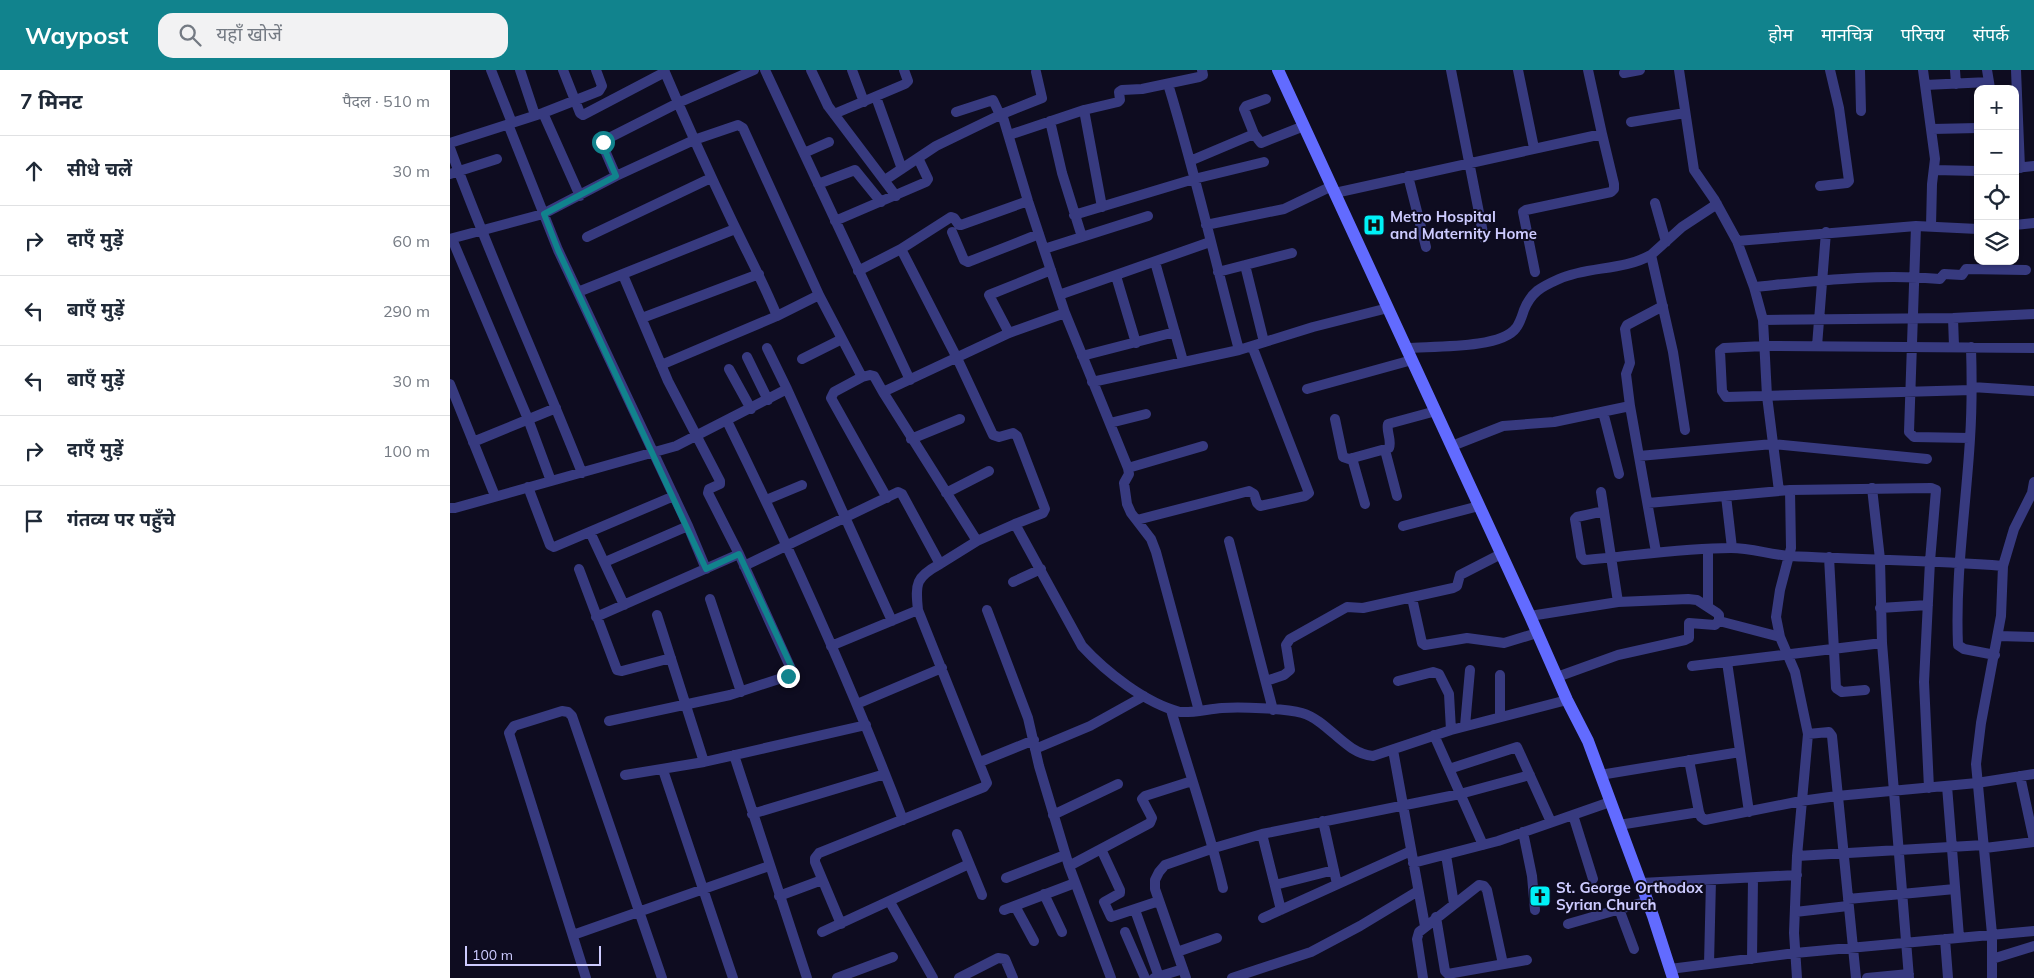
<!DOCTYPE html>
<html lang="hi">
<head>
<meta charset="utf-8">
<style>
	:root { --surface:#fff; --page:#f2f2f3; --text:#1f2937; --muted:#747a83; --line:#e0e1e3; --accent:#11838d }
	body { margin:0; font-family:Mulish,"Noto Sans Devanagari",sans-serif; background:var(--page); color:var(--text) }
	.controls { position:absolute; right:15px; top:15px; display:grid; overflow:hidden; border-radius:10px; box-shadow:0 1px 4px #0004 }
	.controls button { width:45px; height:45px; display:grid; place-items:center; padding:0; border:0; border-bottom:1px solid var(--line); background:var(--surface); color:var(--text); font:25px sans-serif }
	.scale { position:absolute; left:15px; bottom:12px; width:136px; box-sizing:border-box; padding-left:5px; border:2px solid #cdcbff; border-top:0; font-size:14px; line-height:18px; white-space:nowrap; color:#cdcbff; -webkit-text-stroke:4px #0e0c20; paint-order:stroke }
	.stop { position:absolute; width:15px; height:15px; margin:-11px; border:4px solid #11838d; border-radius:50%; background:#fff }
	.stop.end { background:#11838d; border-color:#fff; box-shadow:0 1px 5px #0008 }
	.list { margin:0; padding:0; list-style:none }
	h2 { display:flex; justify-content:space-between; align-items:center; height:65px; margin:0; padding:0 20px; font-size:21px }
	h2 small { font-size:16px; font-weight:400; color:var(--muted) }
	.list li { display:grid; grid-template-columns:32px 1fr auto; gap:15px; align-items:center; box-sizing:border-box; height:70px; padding:0 20px; border-top:1px solid var(--line) }
	.list b { display:block; font-size:19px; white-space:nowrap }
	.list em { font-size:16px; font-style:normal; color:var(--muted) }
	.icon { flex:none; width:28px; height:28px; fill:none; stroke:currentColor; stroke-width:2; stroke-linecap:round; stroke-linejoin:round }
	.map { position:relative; flex:none; width:1584px; height:908px; overflow:hidden }
	header { display:flex; align-items:center; gap:30px; box-sizing:border-box; height:70px; padding:0 25px; background:var(--accent); color:#fff }
	header strong { font-size:24px }
	nav { display:flex; gap:28px; margin-inline-start:auto; font-size:18px }
	.search { width:350px; height:45px; background:var(--page); display:flex; align-items:center; gap:12px; box-sizing:border-box; padding:0 18px; border-radius:15px; color:var(--muted); font-size:19px }
	main { display:flex }
	aside { flex:1; background:var(--surface) }
	.map>svg:first-child { display:block }
	.lines { fill:none; stroke-linecap:round; stroke-linejoin:round }
	.minor { stroke:#373a7f; stroke-width:10 }
	.secondary { stroke:#626bff; stroke-width:12 }
	.route { stroke:#11838d; stroke-width:6 }
	.labels { text-anchor:middle; dominant-baseline:central; stroke-width:4; stroke-linejoin:round; paint-order:stroke }
	.poi-label { font-size:15px; font-weight:bold; fill:#cdcbff; stroke:#0e0c20; text-anchor:start }
</style>
</head>
<body>
<header>
<strong>Waypost</strong>
<div class="search"><svg class="icon" aria-label="search" viewBox="0 0 24 24"><circle cx="10" cy="10" r="6"/><path d="M15 15l6 6"/></svg>यहाँ खोजें</div>
<nav><a>होम</a><a>मानचित्र</a><a>परिचय</a><a>संपर्क</a></nav>
</header>
<main>
<aside>
<h2>7 मिनट<small>पैदल · 510 m</small></h2>
<ul class="list">
<li><svg class="icon" aria-label="ahead" viewBox="0 0 24 24"><path d="M12 20V5M6 11l6-6 6 6"/></svg><div><b>सीधे चलें</b></div><em>30 m</em></li>
<li><svg class="icon" aria-label="right" viewBox="0 0 24 24"><path d="M7 20v-9h11M14 6l5 5-5 5"/></svg><div><b>दाएँ मुड़ें</b></div><em>60 m</em></li>
<li><svg class="icon" aria-label="left" viewBox="0 0 24 24"><path d="M17 20v-9H6M10 6l-5 5 5 5"/></svg><div><b>बाएँ मुड़ें</b></div><em>290 m</em></li>
<li><svg class="icon" aria-label="left" viewBox="0 0 24 24"><path d="M17 20v-9H6M10 6l-5 5 5 5"/></svg><div><b>बाएँ मुड़ें</b></div><em>30 m</em></li>
<li><svg class="icon" aria-label="right" viewBox="0 0 24 24"><path d="M7 20v-9h11M14 6l5 5-5 5"/></svg><div><b>दाएँ मुड़ें</b></div><em>100 m</em></li>
<li><svg class="icon" aria-label="arrive" viewBox="0 0 24 24"><path d="M6 21V4h12l-3 4 3 4H6"/></svg><div><b>गंतव्य पर पहुँचे</b></div></li>
</ul>
</aside>
<div class="map">
<svg width="1584" height="908" viewBox="0 0 1584 908">
	<rect width="100%" height="100%" fill="#0e0c20"/>
	<g class="lines">
		<!-- minor -->
		<path class="minor" d="M41,0L62,53
			M70,0L85,45
			M113,0L130,43L133,45L215,2
			M214,0C236,52 259,103 283,153C298,184 314,214 327,246L369,225L412,307L420,305L424,306L433,322
			M315,0L460,310
			M361,0L378,36L446,126
			M402,0L414,32
			M1001,0L1034,168
			M1068,0L1084,78
			M1229,0L1244,100L1264,129L1287,171L1304,217L1313,250L1317,326L1329,421
			M1410,0L1411,41
			M1473,0L1485,89L1482,114L1481,156
			M1505,0L1506,14
			M1537,0L1540,18
			M1566,0L1570,98
			M1174,3L1190,0
			M718,14C745,102 765,191 789,280
			M1475,15L1539,12
			M426,27L452,99
			M634,40L652,137
			M506,42L543,30L550,45
			M93,43L130,126
			M384,44L455,14L458,11L454,0
			M552,44L578,131L609,225
			M600,51L612,103L632,167
			M1181,52L1235,43
			M58,54L108,180L238,456L256,499
			M1482,59L1528,58
			M804,64L794,39L796,36L816,29
			M559,65L634,40L668,32L670,30L669,22L672,20L692,19L749,7L753,5L752,0
			M0,73L93,43L149,21L152,16L146,0
			M0,78C40,188 89,294 132,403
			M354,83L379,72
			M740,91L804,64L811,73L854,56
			M1565,98L1584,96
			M1484,100L1528,101
			M0,104L47,89
			M166,106L153,76L155,70L228,33L304,0
			M958,106L976,177
			M435,110L486,76L552,44L592,28L586,2
			M368,114L405,100L431,132
			M1370,116L1397,113L1399,111L1389,38L1380,0
			M885,123L1152,64L1138,0
			M1205,133L1216,172
			M624,145L744,109L814,92
			M385,151L476,112L478,109L468,88
			M756,155L834,139L882,116
			M1565,155L1584,153
			M1466,156L1459,362L1464,367L1520,368
			M502,162L514,190L518,192L589,164
			M137,167L261,108
			M0,169L93,144L166,106L244,70L288,55L293,58L369,225
			M2,169L78,349L101,411
			M1287,171L1466,156L1528,159
			M451,179L507,288L543,365L549,367L563,363L567,366L595,439L593,443L565,454
			M594,179L698,146
			M1201,185L1223,282L1235,360
			M705,192L733,291
			M795,195L814,272
			M408,201L451,179L501,147L504,148L509,155H511L578,131
			M768,202L842,183
			M1085,202L1073,142L1076,140L1161,122L1164,119V114L1152,64
			M666,206L686,273
			M1304,217C1365,211 1429,203 1490,209L1494,204L1512,205L1516,199L1576,200
			M128,222L285,159
			M615,243L678,398L679,404L674,413L677,434L681,443L701,469L706,482L749,641
			M192,248L309,204
			M1503,248L1504,276
			M1313,250L1503,248L1584,244
			M559,263L539,225L601,200
			M1367,276L1376,162
			M1521,277C1522,308 1522,338 1520,369C1516,437 1505,506 1508,575L1514,579L1545,585
			M317,278L337,319
			M957,278C982,276 1051,279 1066,258C1070,253 1072,246 1074,240C1081,222 1091,217 1109,209C1138,196 1172,201 1201,185L1232,157L1267,134
			M632,286L725,262
			M297,287L318,330
			M352,289L392,269
			M211,295L327,246
			M279,299L301,339
			M412,307L384,322L381,328L437,428
			M642,312L789,280L863,257L938,238
			M0,314L45,426
			M1522,317L1584,321
			M857,319L962,290
			M1522,320L1276,327L1272,321L1270,281L1274,278L1315,276L1584,278
			M1153,342L1169,404
			M885,349L893,387L899,389L939,378C942,370 936,362 938,354L986,341
			M277,351C341,481 401,614 453,750
			M660,353L696,344
			M461,369L510,349
			M23,372L106,338
			M1002,376L1053,356L1104,352L1180,336
			M935,380L947,426
			M1189,386L1323,374L1477,389
			M902,388L915,434
			M678,398L753,376
			M78,417L100,475L104,477L224,426
			M1422,418L1430,489L1432,573L1459,908
			M1340,420L1341,478L1330,520L1326,547L1330,567L1345,602L1358,664L1347,786L1344,863L1347,908
			M1151,422L1168,532
			M496,423L539,401
			M1276,426L1282,478
			M316,430L352,415
			M1198,433L1340,420L1481,418L1486,420L1480,491L1474,612L1479,718
			M0,438H5L226,376L337,319L442,551
			M1154,441L1127,447L1125,449L1131,486L1134,490C1183,486 1232,478 1281,478C1302,478 1321,485 1341,486C1412,490 1483,490 1553,496L1551,546L1531,653L1526,694L1542,864V908
			M687,450L799,421L804,424L807,433L810,436L855,426L859,423L802,276
			M953,456L1029,436
			M140,462L174,535
			M527,471L433,322L559,263L615,243L609,225L760,172
			M779,471L823,640
			M1258,479V537
			M1206,482L1180,336L1176,304L1180,293L1175,259L1177,255L1213,236
			M1379,487L1386,618L1392,622L1415,620
			M155,492L238,456
			M490,494L527,471L565,454L632,576C656,602 695,633 730,642C744,643 758,639 772,638C790,637 834,638 852,643C879,651 894,683 923,686L1001,660L1117,630
			M294,496L448,422L452,424L490,494C466,507 465,513 468,540L537,713L534,717L369,783L365,788V792L391,854
			M1553,496L1564,459L1582,423L1584,412
			M129,499L167,600L172,601L221,588
			M563,512L591,499
			M962,528L972,573L975,575L1017,568L1054,573L1087,563
			M260,529L291,622
			M1430,538L1478,535
			M537,540L578,648L589,696L619,796L661,908
			M207,545L254,692
			M1080,546L1168,532L1238,529L1247,530L1267,543L1269,545V551L1330,567
			M146,547L289,484
			M1548,566L1584,567
			M381,576L468,540
			M1277,592L1299,742
			M1242,596L1432,573
			M1050,605V647
			M1107,607L1168,585L1235,570L1239,568V553L1265,555L1269,551
			M816,611L834,605L840,600L836,575L840,569L897,537L913,538L1003,518L1007,516L1010,505L1051,484
			M948,611L983,602L989,604L999,624L1001,660
			M407,634L492,598
			M721,640C738,699 759,758 773,818
			M159,651L280,625L338,606L342,601L289,484L258,423L259,419L270,414V411L218,311L173,205
			M1015,656L1020,600
			M1358,664L1379,662L1382,666L1406,908
			M984,665L1033,775
			M585,679L640,656L694,626
			M943,680L975,856
			M284,685L357,908
			M1239,690L1249,742L1251,747L1255,750L1351,731L1387,726L1527,713L1584,704
			M530,692L584,670
			M999,699L1067,677L1101,752
			M213,700L283,908
			M175,705L254,692L416,655
			M1150,705L1290,682
			M1570,706L1584,771
			M1497,716L1509,867
			M302,744L435,704
			M603,745L668,714
			M1123,745L1143,809
			M873,751L887,814
			M1169,755L1249,742
			M1073,762L1082,806L1085,840
			M507,764L532,825
			M812,764L831,840
			M1535,778L1584,772
			M651,779L670,820V823L654,832L661,847L709,831
			M996,785L1004,834
			M1347,786L1534,775
			M963,793L1048,771L1160,732
			M619,796L700,753L702,748L692,729L695,726L742,711
			M556,808L615,785
			M1191,813L1347,805
			M825,815L884,800
			M594,824L612,862
			M329,826L372,810
			M1398,829L1505,819
			M440,832L483,908
			M565,836L584,871
			M1169,839L1184,879
			M554,840L625,813
			M685,840L709,907
			M1345,842L1398,836
			M986,847L995,901L998,904L1077,890
			M813,848L961,781
			M1118,854L1198,831
			M372,862L519,794
			M675,862L695,908
			M123,865L319,796
			M1495,869L1498,908
			M727,882L767,868
			M1302,889L1303,808
			M1542,889L1584,876
			M1259,894L1261,810
			M1220,899L1345,883L1584,861
			M136,908L59,663L64,656L112,641L118,642L122,646L212,908
			M387,908L443,887
			M509,908L548,888L555,889L563,908
			M704,908L733,899
			M736,908L705,819V810L709,802L715,795L764,778L812,764L1010,724L1080,705
			M782,908L861,882L910,856L968,821
			M973,908L967,869L969,862L1029,815L1034,816L1037,820L1053,894
			M1417,908L1459,904"/>
		<!-- secondary -->
		<path class="secondary" d="M828,0L1080,546L1117,630L1138,671L1203,846L1223,908"/>
	</g>
	<g class="lines">
		<!-- route -->
		<path class="route" d="M153,72V76L166,106L94,144L108,180L256,499L289,484L342,598L341,604L338,606"/>
	</g>
	<!-- icons -->
	<defs>
		<g id="hospital-square" transform="scale(1.125)"><rect x="-9" y="-9" width="18" height="18" rx="4" fill="#00f1f6" stroke="#0e0c20"/><path d="M-5-5h3v3.5h4V-5h3V5h-3V1.5h-4V5h-3Z" fill="#111"/></g>
		<g id="church-square" transform="scale(1.125)"><rect x="-9" y="-9" width="18" height="18" rx="4" fill="#00f1f6" stroke="#0e0c20"/><path d="M-1.2-6h2.4v3.5h3.3v2.4h-3.3V6h-2.4V-.1h-3.3v-2.4h3.3Z" fill="#111"/></g>
	</defs>
	<g fill-rule="evenodd">
		<use href="#hospital-square" x="924" y="155"/>
		<use href="#church-square" x="1090" y="826"/>
	</g>
	<g class="labels">
		<!-- poi labels -->
		<g class="poi-label">
			<text x="940" y="146">Metro Hospital<tspan x="940" dy="17">and Maternity Home</tspan></text>
			<text x="1106" y="817">St. George Orthodox<tspan x="1106" dy="17">Syrian Church</tspan></text>
		</g>
	</g>
</svg>
<div class="controls">
<button>+</button>
<button>−</button>
<button><svg class="icon" aria-label="locate" viewBox="0 0 24 24"><circle cx="12" cy="12" r="6"/><path d="M12 2v4M12 18v4M2 12h4M18 12h4"/></svg></button>
<button><svg class="icon" aria-label="layers" viewBox="0 0 24 24"><path d="M12 4l9 5-9 5-9-5zM3 14l9 5 9-5"/></svg></button>
</div>
<div class="scale">100 m</div>
<div class="stop" style="left:153px;top:72px"></div>
<div class="stop end" style="left:338px;top:606px"></div>
</div>
</main>
</body>
</html>
